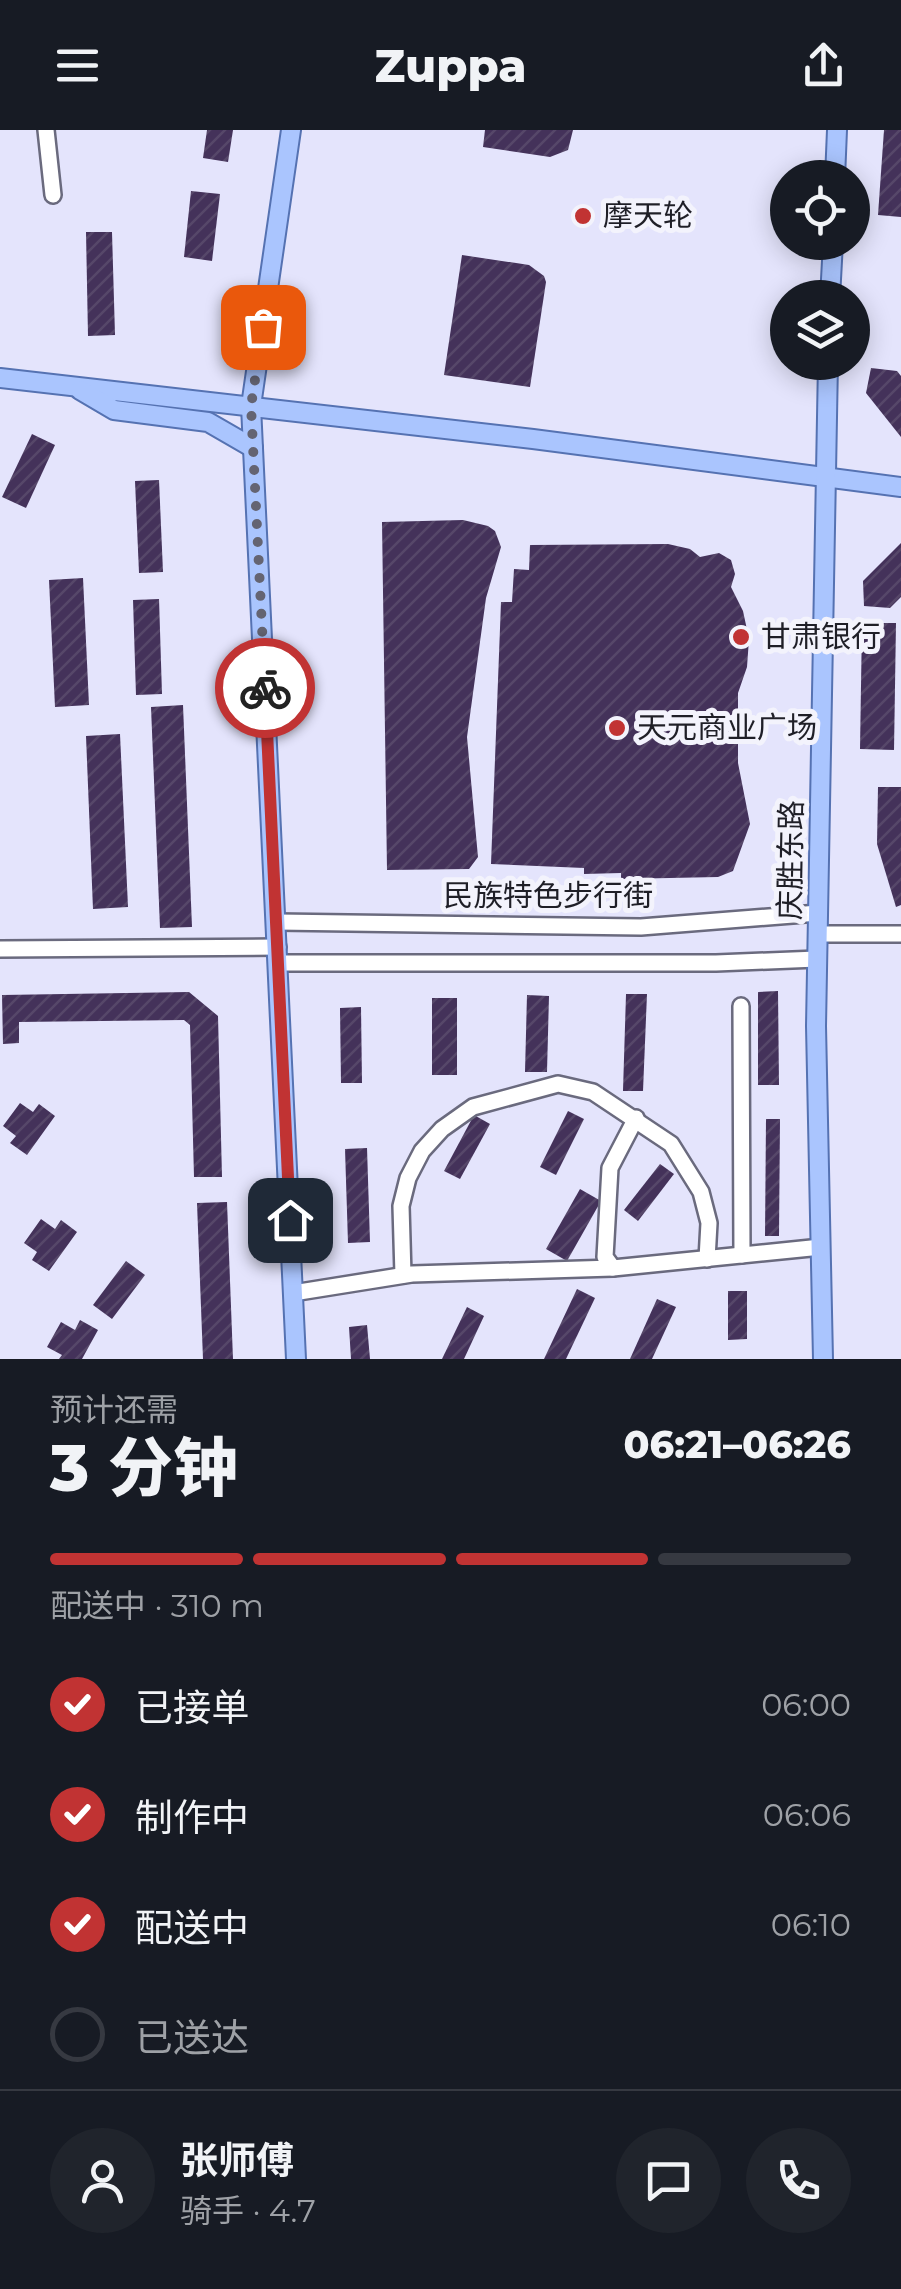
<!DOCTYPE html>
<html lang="zh">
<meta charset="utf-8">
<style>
body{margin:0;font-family:Montserrat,"Noto Sans SC",sans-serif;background:#20242c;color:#f1f3f6;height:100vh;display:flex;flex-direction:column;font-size:38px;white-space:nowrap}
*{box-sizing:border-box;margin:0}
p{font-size:32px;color:#9ea1a6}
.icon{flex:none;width:55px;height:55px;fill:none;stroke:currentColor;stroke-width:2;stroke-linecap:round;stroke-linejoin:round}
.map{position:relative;height:1229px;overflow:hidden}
.side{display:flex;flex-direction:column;background:#171b24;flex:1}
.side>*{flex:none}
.controls{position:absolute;left:770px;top:30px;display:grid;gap:20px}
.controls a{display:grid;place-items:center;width:100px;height:100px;border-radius:50%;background:#171b24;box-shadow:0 5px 25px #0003;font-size:50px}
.pin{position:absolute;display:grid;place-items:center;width:85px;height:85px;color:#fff;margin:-42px;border-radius:20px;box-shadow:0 5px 15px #0006}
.courier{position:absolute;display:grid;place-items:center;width:100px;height:100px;margin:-50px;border:8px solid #c13333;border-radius:50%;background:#fff;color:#222;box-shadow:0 2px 12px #0007}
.head em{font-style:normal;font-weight:800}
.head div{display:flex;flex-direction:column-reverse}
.head{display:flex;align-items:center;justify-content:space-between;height:170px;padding:0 50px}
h1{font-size:65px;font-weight:800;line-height:75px}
.bar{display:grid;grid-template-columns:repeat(4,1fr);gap:15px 10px;align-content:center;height:120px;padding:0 50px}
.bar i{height:12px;border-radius:8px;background:#363941}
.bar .selected{background:#c13333}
.bar p{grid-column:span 4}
.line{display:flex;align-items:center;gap:25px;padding:0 50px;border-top:2px solid #363941}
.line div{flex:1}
.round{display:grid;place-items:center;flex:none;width:105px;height:105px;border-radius:52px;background:#20242c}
ol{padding:0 50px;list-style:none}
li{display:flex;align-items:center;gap:30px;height:110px}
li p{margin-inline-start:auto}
li .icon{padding:10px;border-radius:50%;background:#c13333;color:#fff;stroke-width:4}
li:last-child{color:#9ea1a6}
li i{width:55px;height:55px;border:5px solid #363941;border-radius:50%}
header{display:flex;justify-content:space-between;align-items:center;height:130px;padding:0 50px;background:#171b24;font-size:45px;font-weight:800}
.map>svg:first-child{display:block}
.building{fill:url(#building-hatch)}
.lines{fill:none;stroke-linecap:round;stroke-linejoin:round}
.minor-casing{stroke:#6a6a7e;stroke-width:20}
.major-casing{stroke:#5572b2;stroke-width:22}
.minor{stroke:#fff;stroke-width:15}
.major{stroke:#aac5fe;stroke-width:18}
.done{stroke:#646472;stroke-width:10;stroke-dasharray:0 18}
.route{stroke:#c13333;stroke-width:12}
.poi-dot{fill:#c13333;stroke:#f3f3fc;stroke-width:4}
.labels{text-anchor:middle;stroke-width:10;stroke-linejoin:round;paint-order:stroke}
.poi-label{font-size:30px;fill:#1f1f27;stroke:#f3f3fc;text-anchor:start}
.street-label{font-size:30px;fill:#1f1f27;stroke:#f3f3fc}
</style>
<header><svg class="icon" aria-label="menu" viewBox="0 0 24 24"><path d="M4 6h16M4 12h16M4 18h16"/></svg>Zuppa<svg class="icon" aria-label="share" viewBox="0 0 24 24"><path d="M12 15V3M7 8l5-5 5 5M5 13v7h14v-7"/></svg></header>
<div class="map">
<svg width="901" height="1229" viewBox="0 0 901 1229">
<defs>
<pattern id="building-hatch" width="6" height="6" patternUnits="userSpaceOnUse" patternTransform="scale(2.5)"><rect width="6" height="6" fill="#44325a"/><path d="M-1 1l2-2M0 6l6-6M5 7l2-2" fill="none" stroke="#564769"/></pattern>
</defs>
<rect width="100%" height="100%" fill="#e4e4fc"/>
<g class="building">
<polygon points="207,0 233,0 228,32 203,28"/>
<polygon points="485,0 573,0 568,20 550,27 483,17"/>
<polygon points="884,0 901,0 901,87 878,85"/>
<polygon points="191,61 220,64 212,131 184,127"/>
<polygon points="86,102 112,102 115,205 88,206"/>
<polygon points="462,125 529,135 544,146 546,152 530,257 444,245"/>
<polygon points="871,238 897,241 901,246 901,307 866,263"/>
<polygon points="32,304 55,315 26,378 2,367"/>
<polygon points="159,350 163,442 139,443 135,351"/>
<polygon points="463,390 488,396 495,401 501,417 486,468 467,607 478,727 469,739 387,740 382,392"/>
<polygon points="901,413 901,467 890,478 864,476 863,451"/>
<polygon points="668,414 690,419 700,427 719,423 731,430 735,444 731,457 743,481 749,509 747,537 738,563 738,633 750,694 733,741 718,747 621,749 621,743 584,744 584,738 491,734 501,472 512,472 514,439 529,440 530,415"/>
<polygon points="83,448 89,575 55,577 49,450"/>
<polygon points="159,469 162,564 136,565 133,470"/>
<polygon points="862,493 896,493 894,620 860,619"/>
<polygon points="183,575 192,797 160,798 151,577"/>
<polygon points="120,604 128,777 93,779 86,606"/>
<polygon points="878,657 901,657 901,775 896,777 877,714"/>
<polygon points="778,861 779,955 758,955 758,862"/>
<polygon points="189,862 218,886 222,1047 194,1047 190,895 184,890 19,892 19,913 3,914 2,865"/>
<polygon points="626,864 647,864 643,961 623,961"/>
<polygon points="527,865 549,866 547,942 525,942"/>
<rect x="432" y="868" width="25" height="77"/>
<polygon points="361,877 362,953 341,953 340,878"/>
<polygon points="20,973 33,982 39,974 55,986 27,1025 10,1013 16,1006 3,996"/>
<polygon points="568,981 584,989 556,1045 540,1037"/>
<polygon points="474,985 490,994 460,1049 444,1041"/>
<polygon points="766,989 780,989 779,1106 765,1106"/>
<polygon points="367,1018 370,1112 348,1113 345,1019"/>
<polygon points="660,1034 674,1044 638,1091 624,1080"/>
<polygon points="580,1059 601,1071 567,1131 546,1119"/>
<polygon points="227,1072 233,1229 203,1229 197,1073"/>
<polygon points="41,1089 55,1099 61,1090 77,1102 49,1141 32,1130 37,1122 24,1113"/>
<polygon points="126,1131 145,1145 112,1189 93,1175"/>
<polygon points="577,1159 595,1168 566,1229 544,1229"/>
<polygon points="728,1161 747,1161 747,1209 728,1210"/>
<polygon points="657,1169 676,1177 652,1229 630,1229"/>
<polygon points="467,1177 484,1186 464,1229 442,1229"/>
<polygon points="80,1190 98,1200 82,1229 59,1229 62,1225 47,1217 61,1192 75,1200"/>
<polygon points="367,1195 370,1229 351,1229 349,1197"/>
</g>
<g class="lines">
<g class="minor-casing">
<g id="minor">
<polyline points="46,0 53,65"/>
<polyline points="277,792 641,797 818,783"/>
<polyline points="817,804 901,804"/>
<polyline points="0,819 278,817"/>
<polyline points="278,833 716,833 817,829"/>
<polyline points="741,876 742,1125"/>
<polyline points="613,1138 605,1127 610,1038 636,988"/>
<polyline points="403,1145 401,1076 408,1048 422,1021 442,999 473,977 558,954 593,962 671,1014 701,1062 709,1093 707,1129"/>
<polyline points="293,1163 412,1144 613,1138 821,1117"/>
</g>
</g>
<g class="major-casing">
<g id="major">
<polyline points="291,0 251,276 296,1229"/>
<polyline points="835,48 837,0"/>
<polyline points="830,168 833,112"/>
<polyline points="0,248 533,309 901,357"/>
<polyline points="80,260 114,280 208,292 253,318"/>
<polyline points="823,1229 816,896 828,232"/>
</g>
</g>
<use href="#minor" class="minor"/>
<use href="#major" class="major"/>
</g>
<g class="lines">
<polyline class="done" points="263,197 251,276 265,558"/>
<polyline class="route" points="265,558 290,1090"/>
</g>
<g class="poi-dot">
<circle cx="583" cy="86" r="10"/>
<circle cx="741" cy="507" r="10"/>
<circle cx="617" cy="598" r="10"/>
</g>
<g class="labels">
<g class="poi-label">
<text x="603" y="96">摩天轮</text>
<text x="761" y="517">甘肃银行</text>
<text x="637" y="608">天元商业广场</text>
</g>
<g class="street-label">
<text transform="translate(791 730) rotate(-89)" y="10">庆胜东路</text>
<text x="548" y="776">民族特色步行街</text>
</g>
</g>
</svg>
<div class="controls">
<a><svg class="icon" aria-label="locate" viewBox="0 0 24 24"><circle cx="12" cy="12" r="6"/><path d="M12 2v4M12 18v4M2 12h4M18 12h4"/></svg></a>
<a><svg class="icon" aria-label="layers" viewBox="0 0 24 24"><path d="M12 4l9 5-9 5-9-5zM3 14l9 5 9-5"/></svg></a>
</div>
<div class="pin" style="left:263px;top:197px;background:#ea580c"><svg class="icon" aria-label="bag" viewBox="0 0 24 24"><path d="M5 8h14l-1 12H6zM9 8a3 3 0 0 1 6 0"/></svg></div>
<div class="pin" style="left:290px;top:1090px;background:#1f2937"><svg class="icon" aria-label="home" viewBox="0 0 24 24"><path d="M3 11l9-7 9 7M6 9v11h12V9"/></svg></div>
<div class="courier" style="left:265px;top:558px"><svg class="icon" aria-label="bike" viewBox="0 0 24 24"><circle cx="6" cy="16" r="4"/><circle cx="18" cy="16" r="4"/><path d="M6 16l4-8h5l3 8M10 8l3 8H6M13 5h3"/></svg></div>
</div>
<section class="side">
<div class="head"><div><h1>3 分钟</h1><p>预计还需</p></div><em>06:21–06:26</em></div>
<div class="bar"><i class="selected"></i><i class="selected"></i><i class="selected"></i><i></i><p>配送中 · 310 m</p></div>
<ol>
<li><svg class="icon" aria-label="check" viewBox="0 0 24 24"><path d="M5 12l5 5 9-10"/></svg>已接单<p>06:00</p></li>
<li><svg class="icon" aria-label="check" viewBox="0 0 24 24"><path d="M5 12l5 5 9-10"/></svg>制作中<p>06:06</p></li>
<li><svg class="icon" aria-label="check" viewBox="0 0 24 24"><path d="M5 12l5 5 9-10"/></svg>配送中<p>06:10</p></li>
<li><i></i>已送达</li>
</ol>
<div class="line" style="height:180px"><a class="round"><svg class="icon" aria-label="person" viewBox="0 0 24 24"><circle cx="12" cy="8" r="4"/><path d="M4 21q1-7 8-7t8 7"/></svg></a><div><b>张师傅</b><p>骑手 · 4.7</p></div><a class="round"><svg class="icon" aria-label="chat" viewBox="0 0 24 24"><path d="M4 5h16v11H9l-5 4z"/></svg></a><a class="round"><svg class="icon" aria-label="phone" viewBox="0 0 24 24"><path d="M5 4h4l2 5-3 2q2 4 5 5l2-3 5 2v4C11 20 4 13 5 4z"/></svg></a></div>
</section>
